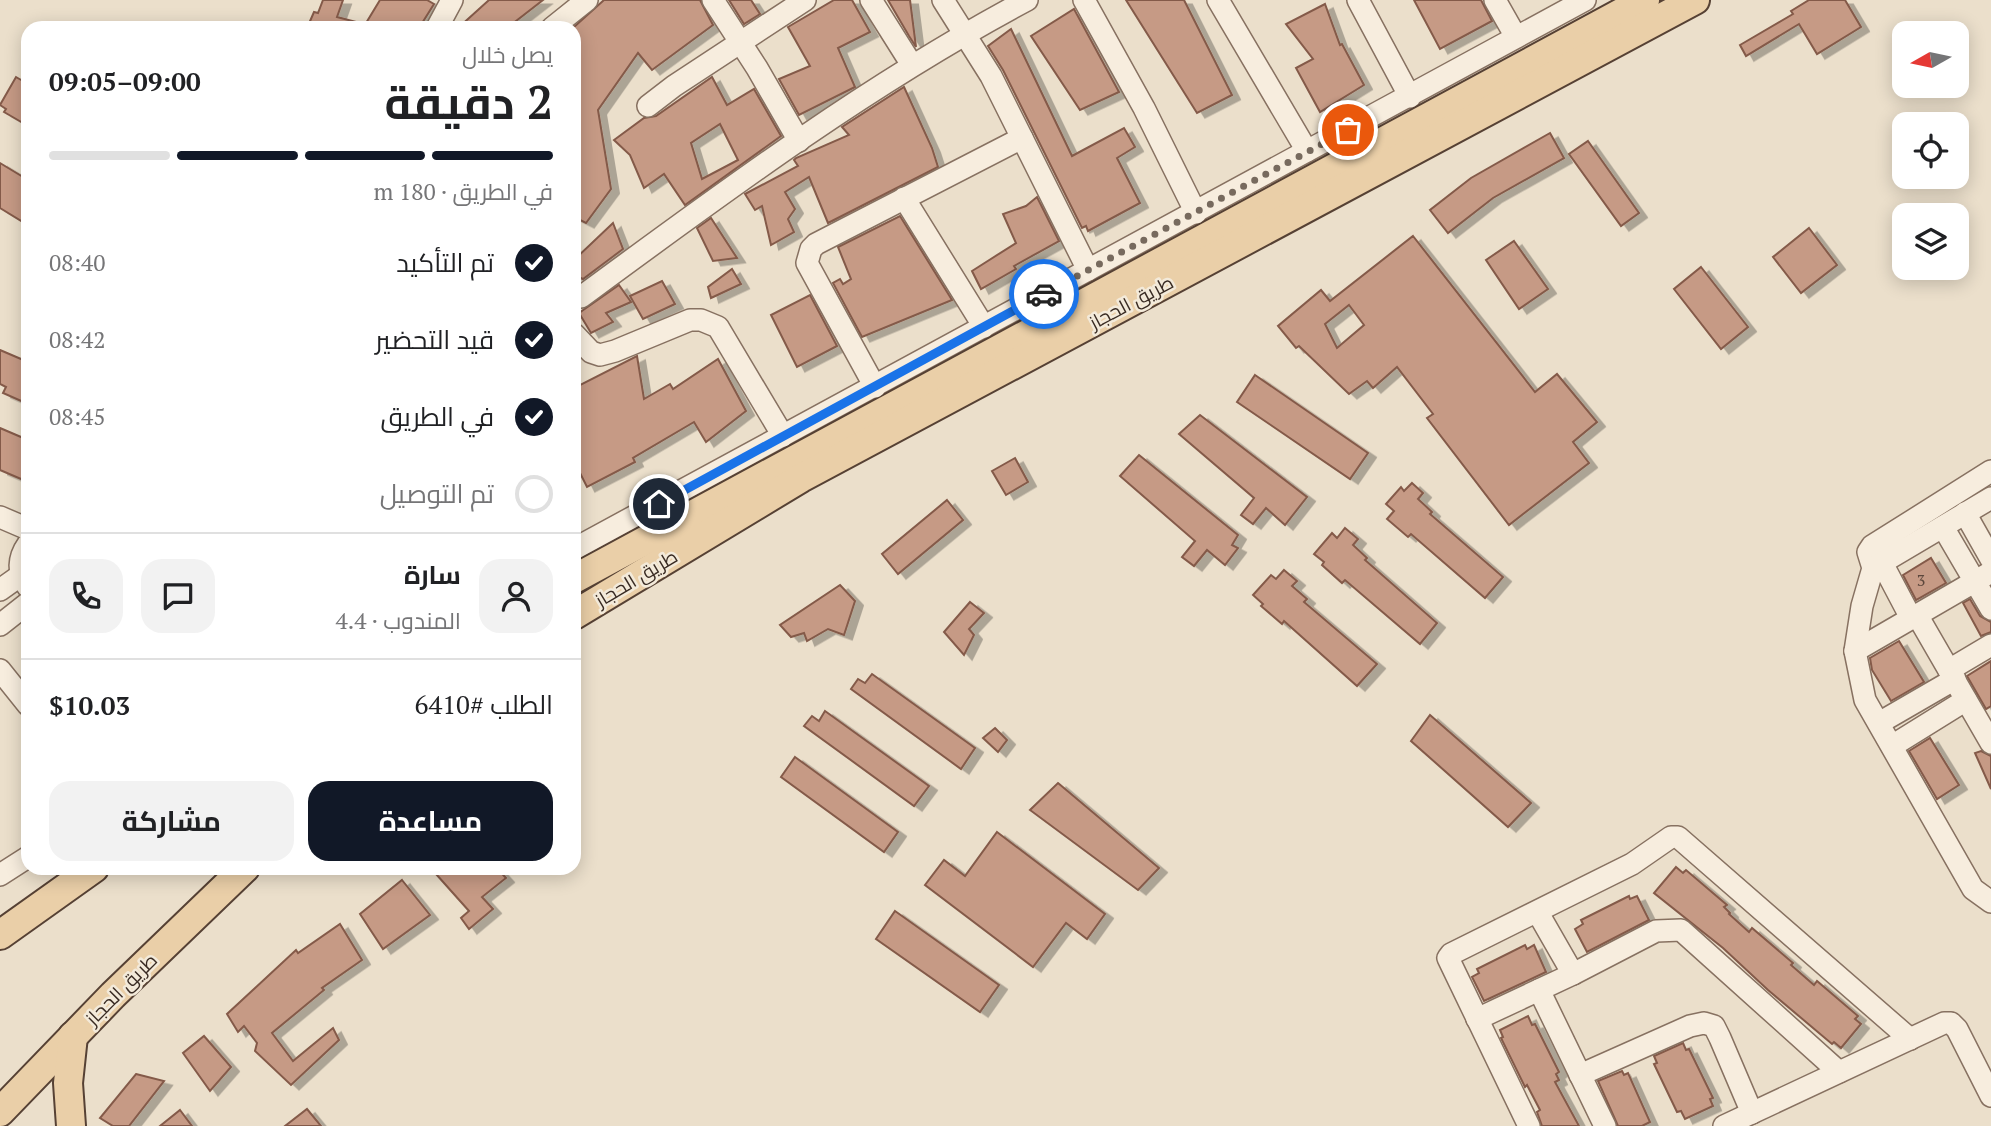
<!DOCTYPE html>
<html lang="ar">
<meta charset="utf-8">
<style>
body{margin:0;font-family:"PT Serif",Cairo,serif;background:#f2f2f2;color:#202124;direction:rtl;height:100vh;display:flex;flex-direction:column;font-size:26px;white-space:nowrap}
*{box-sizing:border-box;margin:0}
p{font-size:23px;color:#757577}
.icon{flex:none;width:38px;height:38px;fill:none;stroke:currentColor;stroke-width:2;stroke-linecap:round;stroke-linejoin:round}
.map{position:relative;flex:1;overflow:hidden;direction:ltr}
.details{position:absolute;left:21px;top:21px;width:560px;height:854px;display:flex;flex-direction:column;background:#fff;border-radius:21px;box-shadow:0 4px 18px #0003;direction:rtl}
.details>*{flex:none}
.needle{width:46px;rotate:261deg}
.tools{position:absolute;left:1892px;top:21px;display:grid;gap:14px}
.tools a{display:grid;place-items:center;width:77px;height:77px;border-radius:14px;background:#fff;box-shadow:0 4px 18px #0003;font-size:35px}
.pin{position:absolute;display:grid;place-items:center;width:60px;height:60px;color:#fff;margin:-30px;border:4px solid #fff;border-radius:50%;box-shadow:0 2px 7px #0007}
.courier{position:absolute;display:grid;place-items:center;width:70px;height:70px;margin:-35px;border:5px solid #1a73e8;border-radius:50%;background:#fff;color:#222;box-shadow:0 2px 9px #0007}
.overview em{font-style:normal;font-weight:700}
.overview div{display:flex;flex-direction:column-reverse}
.overview{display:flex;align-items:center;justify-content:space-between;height:119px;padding:0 28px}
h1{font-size:46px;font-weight:700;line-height:52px}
.bar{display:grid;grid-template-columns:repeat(4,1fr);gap:10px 7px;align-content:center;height:84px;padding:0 28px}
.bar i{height:9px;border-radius:5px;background:#e0e0e0}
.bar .active{background:#111827}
.bar p{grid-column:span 4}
.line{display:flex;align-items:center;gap:18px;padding:0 28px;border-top:2px solid #e0e0e0}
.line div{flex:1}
.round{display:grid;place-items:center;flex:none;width:74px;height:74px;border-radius:21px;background:#f2f2f2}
ol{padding:0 28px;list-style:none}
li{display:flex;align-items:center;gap:21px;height:77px}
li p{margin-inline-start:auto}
li .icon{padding:7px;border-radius:50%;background:#111827;color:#fff;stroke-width:4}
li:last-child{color:#757577}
li i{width:38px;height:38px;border:4px solid #e0e0e0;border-radius:50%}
.action{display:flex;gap:14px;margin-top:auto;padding:14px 28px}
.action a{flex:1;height:80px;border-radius:21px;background:#111827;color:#fff;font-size:28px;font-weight:700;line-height:80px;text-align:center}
.action a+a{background:#f2f2f2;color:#202124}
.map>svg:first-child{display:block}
.building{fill:#c69a85;stroke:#845a49;stroke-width:2;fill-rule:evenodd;filter:url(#shadow)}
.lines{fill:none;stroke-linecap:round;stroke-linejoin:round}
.minor-casing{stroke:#877161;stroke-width:24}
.major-casing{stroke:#564134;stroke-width:32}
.minor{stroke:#f7edde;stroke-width:21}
.major{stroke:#eacfa8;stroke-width:28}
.done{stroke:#776a5e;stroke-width:7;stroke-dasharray:0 12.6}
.route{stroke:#1a73e8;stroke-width:9}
.labels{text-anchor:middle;stroke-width:5;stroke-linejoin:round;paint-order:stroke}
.number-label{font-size:16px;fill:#5c473c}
.street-label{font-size:19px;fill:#392b23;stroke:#f3eada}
</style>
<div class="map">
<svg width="1991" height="1126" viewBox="0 0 1991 1126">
<defs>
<filter id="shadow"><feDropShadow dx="8" dy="4.5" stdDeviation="0" flood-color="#0004"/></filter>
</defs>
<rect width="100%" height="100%" fill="#ebdfcb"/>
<g class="building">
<polygon points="323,0 343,0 337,17 360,23 359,28 307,28 314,12 318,13"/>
<polygon points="380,0 427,0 434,4 419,28 363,28"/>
<polygon points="489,0 543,0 507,28 458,28"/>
<polygon points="604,0 700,0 713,25 652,70 638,53 598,110 611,189 586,223 574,217 574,27"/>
<polygon points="729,0 751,0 760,14 744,24"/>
<polygon points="834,0 852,0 870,32 838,48 855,87 799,115 779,79 810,66 788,27"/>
<polygon points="888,0 910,0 916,47 909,36"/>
<polygon points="1126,0 1184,0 1232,95 1197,113"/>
<polygon points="1414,0 1481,0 1492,21 1440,49"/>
<polygon points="1809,0 1845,0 1861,27 1817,54 1799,24 1746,56 1740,45 1793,14 1791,11"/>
<polygon points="1325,4 1340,45 1342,44 1364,85 1320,112 1296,68 1313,59 1286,24"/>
<polygon points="1074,9 1119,92 1080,110 1031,36"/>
<polygon points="1011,29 1072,156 1124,128 1135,147 1117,158 1140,203 1088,231 1086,226 1082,228 1003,70 988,46"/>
<polygon points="16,77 28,84 28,115 23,123 4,112 6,109 0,105"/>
<path d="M712,77L727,105L754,89L781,136L685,205L664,174L644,188L630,155L614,140L644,118L656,116ZM720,124L738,160L702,179L691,143Z"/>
<polygon points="904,87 932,148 938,167 828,223 809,177 785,192 795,209 788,219 794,232 771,245 762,206 755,210 745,194 798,166 794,160 796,158 849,135 842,127"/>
<polygon points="1550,133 1564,158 1493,198 1448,233 1430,210 1471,178"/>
<polygon points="1588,141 1639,213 1621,226 1569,154"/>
<polygon points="0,163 28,180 28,222 24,220 23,222 0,208"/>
<polygon points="1037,197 1059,241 1014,266 1016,269 981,289 972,271 1016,243 1003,214 1026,206"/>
<polygon points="900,216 952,300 862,337 833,283 840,279 843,284 851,279 838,247"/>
<polygon points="711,218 737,258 713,261 697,228"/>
<polygon points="613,223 623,249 583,279 574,275 574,260"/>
<polygon points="1809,228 1837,265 1801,293 1773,257"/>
<path d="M1413,236L1535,392L1557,374L1597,422L1573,442L1589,463L1509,525L1427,418L1433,414L1397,367L1373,388L1367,381L1349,394L1299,346L1296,348L1278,326L1321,290L1330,301ZM1349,305L1364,325L1337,348L1325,324Z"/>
<polygon points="1514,241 1548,289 1519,309 1486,260"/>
<polygon points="1701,267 1748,327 1721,349 1674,289"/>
<polygon points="732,269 741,284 711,298 708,287"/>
<polygon points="662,281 675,304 643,319 630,296"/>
<polygon points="619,285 631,302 606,313 613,322 591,333 579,313"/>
<polygon points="810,295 837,346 797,367 771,315"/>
<polygon points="0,350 28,362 28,404 3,393 6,387 0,384"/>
<polygon points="637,356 644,399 670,384 673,389 718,359 746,411 706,442 694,422 633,458 635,462 587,487 574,461 574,388"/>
<polygon points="1255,375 1368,453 1350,479 1237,402"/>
<polygon points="1200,415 1307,497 1285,525 1266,508 1253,524 1241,515 1254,498 1179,434"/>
<polygon points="0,428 28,440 28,482 0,470"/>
<polygon points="1139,455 1238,535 1232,545 1238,548 1225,565 1207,550 1194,566 1182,557 1195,541 1120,476"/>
<polygon points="1015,458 1028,482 1006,495 992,471"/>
<polygon points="1412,483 1423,493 1418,499 1432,512 1430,514 1503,577 1485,598 1411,534 1408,537 1387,519 1394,511 1386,504 1401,487 1404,491"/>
<polygon points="947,500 963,520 898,574 882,554"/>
<polygon points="1345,528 1358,539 1353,545 1367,558 1365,560 1437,623 1420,644 1345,580 1342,583 1322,565 1324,562 1314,554 1332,533 1337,538"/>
<polygon points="1931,558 1946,583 1916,600 1903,575"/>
<polygon points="1284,570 1297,581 1292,586 1307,599 1304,602 1377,664 1357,686 1284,621 1282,624 1261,606 1263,604 1253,595 1271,575 1276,579"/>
<polygon points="840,585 855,601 844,635 828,629 807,641 804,633 791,637 780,625"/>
<polygon points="1970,599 1980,616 1991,622 1991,632 1981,636 1963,603"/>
<polygon points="970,602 984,613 969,629 974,635 964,655 944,632"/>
<polygon points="1899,641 1924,682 1891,701 1872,670 1870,658"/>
<polygon points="1991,661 1991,706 1986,709 1967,676"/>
<polygon points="872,674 975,748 961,769 851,689 858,679 865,683"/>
<polygon points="825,711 929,786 914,806 804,726 812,716 819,721"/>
<polygon points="1430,715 1531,803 1508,827 1411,741"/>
<polygon points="995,728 1007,740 998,752 983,738"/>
<polygon points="1930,738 1959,785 1937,799 1909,751"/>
<polygon points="1981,751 1991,756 1991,789 1975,753"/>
<polygon points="795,757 898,832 884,852 781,777"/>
<polygon points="1058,783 1159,868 1138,890 1030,810"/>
<polygon points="997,832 1105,914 1087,939 1066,923 1033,967 925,885 944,860 965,876"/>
<polygon points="1676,867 1683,873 1686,870 1727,905 1724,907 1730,913 1729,914 1749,932 1752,928 1793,963 1791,965 1814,985 1817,981 1858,1016 1855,1019 1861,1024 1841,1048 1834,1042 1832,1044 1768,990 1723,948 1654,893"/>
<polygon points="443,868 497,868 506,878 482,897 493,909 469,929 461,918 469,911 436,874"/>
<polygon points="402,880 430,915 383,949 360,914"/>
<polygon points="1629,896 1630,899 1637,896 1649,920 1587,952 1575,929 1583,924 1581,920"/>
<polygon points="895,911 999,985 980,1012 876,939"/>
<polygon points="340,924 362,960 322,988 324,990 272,1033 293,1061 333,1028 339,1040 291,1085 255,1051 257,1043 244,1026 238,1032 227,1014 296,950 298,953"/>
<polygon points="1525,945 1527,949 1534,945 1546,972 1484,1001 1472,977 1479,973 1477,969"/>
<polygon points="1528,1016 1532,1025 1535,1024 1559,1072 1556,1074 1559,1080 1555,1082 1579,1126 1542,1126 1537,1112 1540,1110 1527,1085 1525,1087 1501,1038 1503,1037 1500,1030"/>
<polygon points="204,1036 231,1067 210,1091 183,1053"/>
<polygon points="1683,1043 1686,1050 1689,1049 1713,1098 1710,1099 1713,1106 1685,1119 1681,1111 1677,1112 1654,1064 1657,1063 1654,1056"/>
<polygon points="1622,1071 1624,1075 1628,1073 1650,1122 1642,1126 1618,1126 1598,1081"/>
<polygon points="136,1074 164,1081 129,1126 113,1126 100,1118"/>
<polygon points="307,1109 321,1126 285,1126"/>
<polygon points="180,1110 192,1126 160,1126"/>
</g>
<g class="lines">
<g class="minor-casing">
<g id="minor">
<polyline points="713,0 757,68 799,141"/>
<polyline points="871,0 912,65"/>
<polyline points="943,0 991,76 1088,270"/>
<polyline points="1084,0 1144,108 1196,213"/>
<polyline points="1218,0 1307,151"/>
<polyline points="1358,0 1410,97"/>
<polyline points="1495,0 1516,37"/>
<polyline points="437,28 452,0"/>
<polyline points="552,28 587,0"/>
<polyline points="648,106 674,86 805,0"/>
<polyline points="904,198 984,327"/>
<path d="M581,297C725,191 869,84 1027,0"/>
<polyline points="574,334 591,352 600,355 615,351 690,320 701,320 718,327 783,436"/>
<polyline points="875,387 807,263 811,249 816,244 1022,138"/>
<polyline points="1991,471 1872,546 1868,552 1873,568 1862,606 1855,651 1865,700 1973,889 1991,902"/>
<polyline points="1965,513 1991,559"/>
<polyline points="0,517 28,529"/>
<polyline points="1943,527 1991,609"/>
<path d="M28,544C18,558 17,573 28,587"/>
<polyline points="574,549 1585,0"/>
<polyline points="1882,563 1911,618"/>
<polyline points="1873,568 1991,498"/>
<polyline points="0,590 21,575"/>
<polyline points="1917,615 1991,743"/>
<polyline points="0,625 28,603"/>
<polyline points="1855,651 1991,572"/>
<polyline points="0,670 28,705"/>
<polyline points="1949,670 1991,645"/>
<polyline points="1879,723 1955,679"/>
<polyline points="1892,746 1966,700"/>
<polyline points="0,875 28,857"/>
<polyline points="1538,913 1573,974"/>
<polyline points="1539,990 1605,1126"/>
<polyline points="1477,1019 1573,974 1656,931 1681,930 1839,1072"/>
<polyline points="1580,1075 1690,1026 1704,1023 1714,1026 1720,1038 1752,1113"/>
<polyline points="1529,1126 1448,958 1451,954 1632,864 1671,837 1678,837 1910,1039"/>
<polyline points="1724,1126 1944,1023 1951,1023 1957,1029 1991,1096"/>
</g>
</g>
<g class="major-casing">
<g id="major">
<polyline points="574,579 1645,0"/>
<polyline points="574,615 801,478 1695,0"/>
<polyline points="0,935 94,868"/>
<polyline points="0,1112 113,995 245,868"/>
<polyline points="71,1126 68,1083 73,1036"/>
</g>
</g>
<use href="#minor" class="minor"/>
<use href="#major" class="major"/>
</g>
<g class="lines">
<polyline class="done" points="1044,294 1348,130"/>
<polyline class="route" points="659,504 1044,294"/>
</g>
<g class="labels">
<g class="number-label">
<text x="1921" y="586">3</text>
</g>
<g class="street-label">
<text transform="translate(1131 302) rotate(-28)" y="7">طريق الحجاز</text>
<text transform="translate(636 578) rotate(-31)" y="7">طريق الحجاز</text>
<text transform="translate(121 989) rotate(-45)" y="7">طريق الحجاز</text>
</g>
</g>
</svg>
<div class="tools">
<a><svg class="needle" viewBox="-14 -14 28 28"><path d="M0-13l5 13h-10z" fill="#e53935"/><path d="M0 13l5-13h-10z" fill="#757577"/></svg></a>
<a><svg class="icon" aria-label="locate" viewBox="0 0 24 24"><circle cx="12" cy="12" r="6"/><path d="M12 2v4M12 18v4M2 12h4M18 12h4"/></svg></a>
<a><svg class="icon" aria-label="layers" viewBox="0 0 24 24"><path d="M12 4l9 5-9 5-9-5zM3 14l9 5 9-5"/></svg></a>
</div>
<div class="pin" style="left:1348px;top:130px;background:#ea580c"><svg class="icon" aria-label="bag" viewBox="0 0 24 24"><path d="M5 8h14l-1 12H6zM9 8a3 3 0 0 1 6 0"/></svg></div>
<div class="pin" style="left:659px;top:504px;background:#1f2937"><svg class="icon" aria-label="home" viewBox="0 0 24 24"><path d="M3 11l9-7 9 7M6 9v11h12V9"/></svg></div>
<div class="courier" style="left:1044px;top:294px"><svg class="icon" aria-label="car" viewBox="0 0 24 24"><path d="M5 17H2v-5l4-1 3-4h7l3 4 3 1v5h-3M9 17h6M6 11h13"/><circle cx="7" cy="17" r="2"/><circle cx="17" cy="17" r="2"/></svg></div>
<section class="details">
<div class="overview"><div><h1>2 دقيقة</h1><p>يصل خلال</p></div><em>09:00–09:05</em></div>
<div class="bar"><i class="active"></i><i class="active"></i><i class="active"></i><i></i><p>في الطريق · 180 m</p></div>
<ol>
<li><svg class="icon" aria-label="check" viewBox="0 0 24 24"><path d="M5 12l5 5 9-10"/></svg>تم التأكيد<p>08:40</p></li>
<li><svg class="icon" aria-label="check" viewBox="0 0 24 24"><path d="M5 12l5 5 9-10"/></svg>قيد التحضير<p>08:42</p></li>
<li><svg class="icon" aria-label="check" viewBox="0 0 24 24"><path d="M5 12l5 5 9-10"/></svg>في الطريق<p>08:45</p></li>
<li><i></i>تم التوصيل</li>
</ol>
<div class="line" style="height:126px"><a class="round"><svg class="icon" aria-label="person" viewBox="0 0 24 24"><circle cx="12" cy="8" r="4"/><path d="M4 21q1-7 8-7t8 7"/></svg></a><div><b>سارة</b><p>المندوب · 4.4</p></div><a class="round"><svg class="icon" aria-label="chat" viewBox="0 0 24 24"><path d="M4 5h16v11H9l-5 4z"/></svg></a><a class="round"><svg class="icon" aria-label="phone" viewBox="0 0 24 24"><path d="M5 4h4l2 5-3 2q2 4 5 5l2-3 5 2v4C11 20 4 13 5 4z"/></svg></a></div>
<div class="line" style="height:91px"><div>الطلب #6410</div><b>$10.03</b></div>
<div class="action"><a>مساعدة</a><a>مشاركة</a></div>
</section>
</div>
